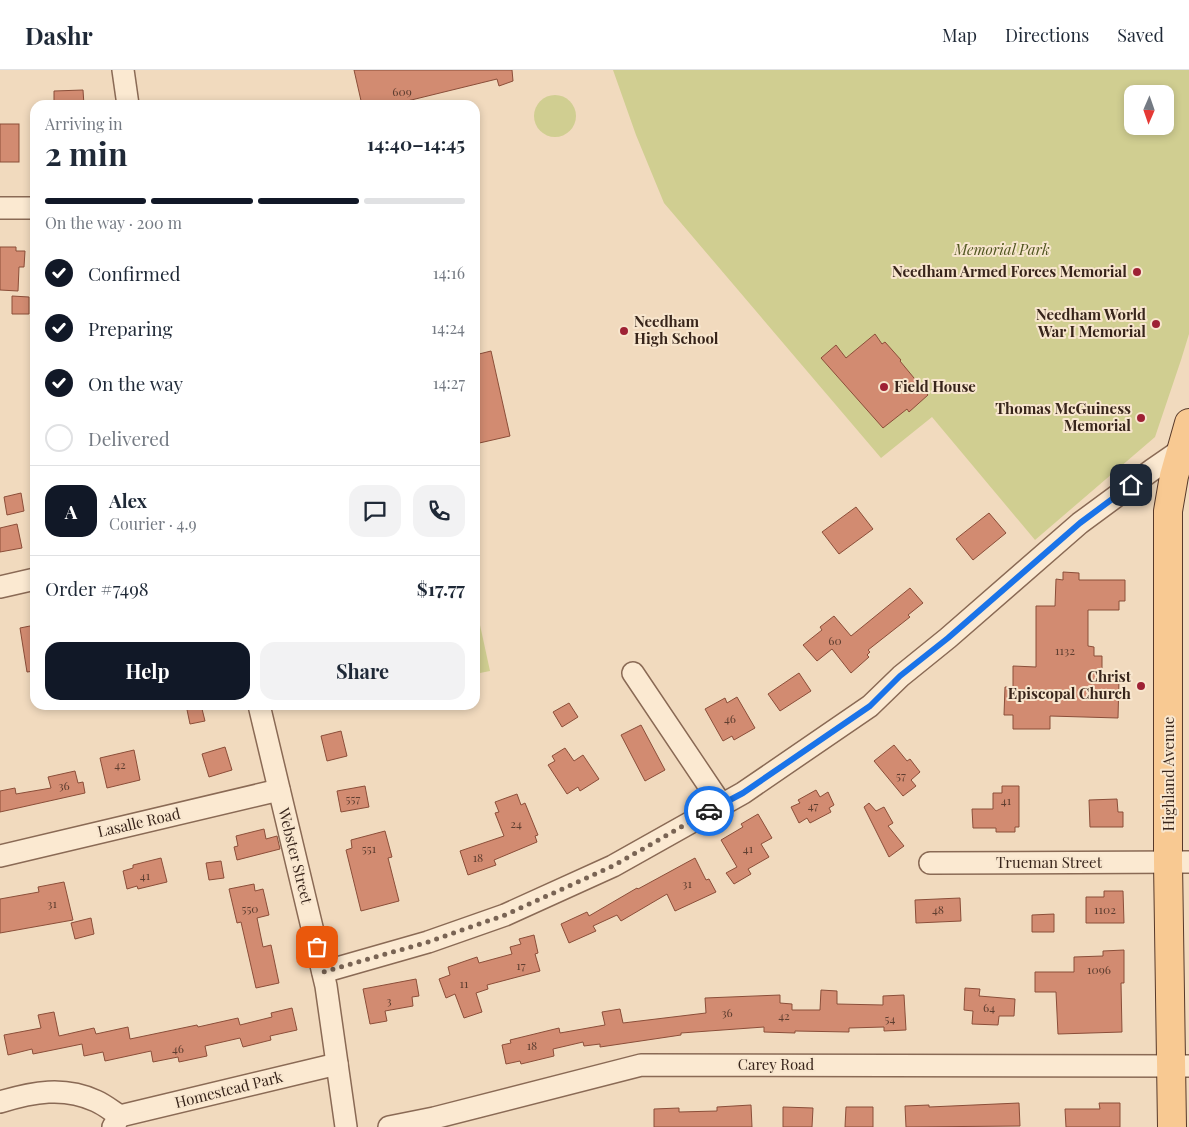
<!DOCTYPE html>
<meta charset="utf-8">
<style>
body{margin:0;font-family:"Playfair Display",serif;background:#f2f2f3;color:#1f2937;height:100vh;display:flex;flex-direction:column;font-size:19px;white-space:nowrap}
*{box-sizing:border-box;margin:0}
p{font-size:16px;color:#747a83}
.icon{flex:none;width:28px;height:28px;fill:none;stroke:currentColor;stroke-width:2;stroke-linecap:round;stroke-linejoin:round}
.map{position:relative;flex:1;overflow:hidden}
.drawer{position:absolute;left:30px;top:30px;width:450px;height:610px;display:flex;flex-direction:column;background:#fff;border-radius:15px;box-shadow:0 2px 8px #0003}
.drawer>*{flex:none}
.needle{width:32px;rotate:182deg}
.tools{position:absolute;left:1124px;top:15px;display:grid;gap:10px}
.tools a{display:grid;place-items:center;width:50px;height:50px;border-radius:10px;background:#fff;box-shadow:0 2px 8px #0003;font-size:25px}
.pin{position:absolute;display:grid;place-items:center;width:42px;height:42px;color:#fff;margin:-21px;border-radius:10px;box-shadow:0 2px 8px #0006}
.courier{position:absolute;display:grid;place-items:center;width:50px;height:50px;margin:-25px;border:4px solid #1a73e8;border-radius:50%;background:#fff;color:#222;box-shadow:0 1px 6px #0007}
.head em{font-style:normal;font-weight:700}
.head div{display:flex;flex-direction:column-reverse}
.head{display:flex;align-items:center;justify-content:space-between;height:85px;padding:0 15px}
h1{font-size:32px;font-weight:700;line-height:38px}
.bar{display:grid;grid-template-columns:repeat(4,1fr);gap:8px 5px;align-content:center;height:60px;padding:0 15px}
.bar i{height:6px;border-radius:4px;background:#e0e1e3}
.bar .on{background:#111827}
.bar p{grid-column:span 4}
.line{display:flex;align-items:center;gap:12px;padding:0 15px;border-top:1px solid #e0e1e3}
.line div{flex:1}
.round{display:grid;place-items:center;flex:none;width:52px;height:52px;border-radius:15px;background:#f2f2f3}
ol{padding:0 15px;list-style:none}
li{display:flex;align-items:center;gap:15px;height:55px}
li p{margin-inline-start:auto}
li .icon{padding:5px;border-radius:50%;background:#111827;color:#fff;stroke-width:4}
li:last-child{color:#747a83}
li i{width:28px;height:28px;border:2px solid #e0e1e3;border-radius:50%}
.cta{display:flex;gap:10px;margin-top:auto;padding:10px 15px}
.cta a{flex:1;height:58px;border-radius:15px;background:#111827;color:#fff;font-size:20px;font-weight:700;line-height:58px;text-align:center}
.cta a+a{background:#f2f2f3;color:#1f2937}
header{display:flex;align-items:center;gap:30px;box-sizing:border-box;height:70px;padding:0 25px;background:#fff;border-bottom:1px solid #e0e1e3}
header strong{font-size:24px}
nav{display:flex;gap:28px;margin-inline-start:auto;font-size:18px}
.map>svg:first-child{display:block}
.green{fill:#d0ce91;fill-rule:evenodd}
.building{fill:#d28b71;stroke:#8b4e39}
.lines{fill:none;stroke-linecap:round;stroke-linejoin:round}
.minor-casing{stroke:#8a6a55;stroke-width:24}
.major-casing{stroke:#57392a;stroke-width:30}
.minor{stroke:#fbe9d1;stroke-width:21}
.major{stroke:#f8c992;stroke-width:28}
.done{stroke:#796454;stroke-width:5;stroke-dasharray:0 9}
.route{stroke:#1a73e8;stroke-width:6}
.poi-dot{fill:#9e2134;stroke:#f8e6ce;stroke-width:2}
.labels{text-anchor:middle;stroke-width:4;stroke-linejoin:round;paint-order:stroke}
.number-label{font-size:12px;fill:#5e3e30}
.park-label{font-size:15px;font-style:italic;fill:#515620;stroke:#f8e6ce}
.poi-label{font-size:15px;font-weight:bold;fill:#38251b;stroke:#f8e6ce;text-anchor:end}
.street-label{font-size:15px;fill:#38251b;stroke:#f8e6ce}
</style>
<header>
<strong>Dashr</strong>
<nav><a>Map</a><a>Directions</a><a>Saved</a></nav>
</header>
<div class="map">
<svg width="1189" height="1057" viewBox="0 0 1189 1057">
<rect width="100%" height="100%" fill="#f1dabe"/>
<g class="green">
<path d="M613,0H1189V264L1181,290L1155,367L1035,470L932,347L881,388L664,133L636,65ZM1132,24H1165V56H1132Z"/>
<circle cx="555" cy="46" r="21"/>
<polygon points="475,532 490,601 475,604"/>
</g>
<g class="building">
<polygon points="354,0 512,0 513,11 499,16 497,9 399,33 399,35 362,35"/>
<polygon points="83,20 84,35 54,35 54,21"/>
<rect x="0" y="54" width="19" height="38"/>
<polygon points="0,177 16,177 16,181 25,181 24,197 19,197 18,221 0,220"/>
<polygon points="12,226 29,227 29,244 12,244"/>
<polygon points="875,264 882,274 885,272 901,290 900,291 928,325 909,342 907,339 883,358 821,288 836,275 846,288"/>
<polygon points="491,281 510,366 475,374 475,285"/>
<polygon points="21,423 24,441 7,445 4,427"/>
<polygon points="856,437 873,459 839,484 822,462"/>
<polygon points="989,443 1006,463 973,490 956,469"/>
<polygon points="17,454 22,478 0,482 0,458"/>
<polygon points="1063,502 1079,503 1079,510 1125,510 1125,531 1119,531 1119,540 1088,540 1088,576 1094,577 1094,586 1102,586 1102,603 1113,604 1113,609 1119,609 1118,648 1050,646 1050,659 1013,659 1013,645 1004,645 1005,617 1013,617 1013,596 1036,597 1036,536 1055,536 1056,509 1063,510"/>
<polygon points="910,518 923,533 908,545 910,547 868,580 870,582 867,585 869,587 851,603 832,579 817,591 803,575 822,560 820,557 834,546 851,566"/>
<polygon points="35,555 35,601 27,602 20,558"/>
<polygon points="799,603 811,621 780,641 768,624"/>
<polygon points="737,627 755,658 734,670 732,666 723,671 705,639 725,628 727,633"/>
<polygon points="569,633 578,647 562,657 553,642"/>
<polygon points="186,635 201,635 205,651 190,654"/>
<polygon points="641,655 665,700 645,711 621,665"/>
<polygon points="341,661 347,686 327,691 321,666"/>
<polygon points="894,675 907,691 910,689 920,702 911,710 916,716 903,726 874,691"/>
<polygon points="225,677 232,700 209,707 202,684"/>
<polygon points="565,678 574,691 583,685 599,709 580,721 578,717 567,724 548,695 555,691 552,686"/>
<polygon points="134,680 140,710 107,718 100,688"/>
<polygon points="75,701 78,713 83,712 85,723 0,742 0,721 15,718 16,724 51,718 48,707"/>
<polygon points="365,716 369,737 341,742 337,721"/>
<polygon points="1002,716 1019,716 1019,757 1015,757 1015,762 996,762 996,758 973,758 972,739 993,739 993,723 1002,723"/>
<polygon points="816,720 820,727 828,722 834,735 829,738 831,742 810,753 807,748 799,753 791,737 800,733 798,730"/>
<polygon points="517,724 521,735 525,733 538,765 535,766 537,772 494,790 496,795 468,805 460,781 504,766 495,743 499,742 495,732"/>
<polygon points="1117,729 1118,742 1123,742 1123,757 1090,757 1089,730"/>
<polygon points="869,733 876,741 884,737 893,753 888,756 904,776 889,787 864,737"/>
<polygon points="758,744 772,768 761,774 769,787 748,799 751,804 734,814 726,803 737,797 721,770 743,757 741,754"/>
<polygon points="264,759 266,769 277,766 280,779 237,790 234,777 238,776 236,766"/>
<polygon points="385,761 392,787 388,788 399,831 361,841 346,780 352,778 351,770"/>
<polygon points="161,788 167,812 138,819 137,816 127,819 123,801 133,798 133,795"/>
<polygon points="695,788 706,810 709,809 716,822 675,841 667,824 621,851 617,845 593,856 596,861 569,873 561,854 587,842 589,846 637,818 638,819"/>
<polygon points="221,791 224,808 209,810 206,793"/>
<polygon points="64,812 73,850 0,863 0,829 39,822 38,817"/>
<polygon points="254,814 255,821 263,819 269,845 257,848 263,877 271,875 279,913 256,918 241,852 237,853 229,819"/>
<polygon points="1104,821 1123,821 1124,853 1086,853 1086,827 1104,827"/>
<polygon points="960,828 961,851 916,853 915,830"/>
<polygon points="1054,844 1054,862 1032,862 1032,845"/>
<polygon points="91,848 94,864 75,869 71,853"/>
<polygon points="534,865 538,883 535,884 540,901 487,915 488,919 476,923 482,942 464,948 455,924 446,928 439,909 450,905 448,897 477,887 479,893 512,884 510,877 521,874 519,869"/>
<polygon points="1124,880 1124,913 1121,913 1122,962 1058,964 1056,922 1035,922 1035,902 1074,902 1074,887 1103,886 1103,881"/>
<polygon points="416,909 419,926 412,927 413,936 385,941 387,951 370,954 363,919"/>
<polygon points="965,918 980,919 979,926 1015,929 1014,946 999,946 998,955 972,954 973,941 964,940"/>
<polygon points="821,920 837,921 837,934 883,935 883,926 904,925 906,960 884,961 884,957 849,958 849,962 795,961 795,963 764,962 764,957 681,963 681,965 600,977 600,974 584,976 583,972 553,979 554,986 521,994 520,991 506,994 502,975 511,973 510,970 559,958 560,963 605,955 602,942 620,939 623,953 706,943 705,928 780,925 780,933 792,934 792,940 820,940"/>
<polygon points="292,938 297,960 270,966 271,970 243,977 240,968 205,976 207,986 179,992 178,987 153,992 151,981 105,991 103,982 84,986 82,974 33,984 32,979 8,985 4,965 41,958 38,945 54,942 59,966 94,958 96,964 128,957 130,969 197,955 198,957 238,948 240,955 272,947 271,943"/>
<polygon points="1019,1033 1020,1056 906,1057 905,1036 929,1035 929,1037"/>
<polygon points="1099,1033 1120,1033 1120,1057 1066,1057 1065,1039 1100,1039"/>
<polygon points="751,1035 752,1057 654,1057 654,1039 679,1038 679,1042 717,1041 717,1037"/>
<polygon points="783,1037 813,1038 812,1057 783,1057"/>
<polygon points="846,1037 873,1037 873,1057 845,1057"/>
</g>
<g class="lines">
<g class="minor-casing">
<g id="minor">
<polyline points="123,0 128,35"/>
<polyline points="0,138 35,138"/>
<polyline points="0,517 35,509"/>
<polyline points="633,603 721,734"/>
<polyline points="259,635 326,916 346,1057"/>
<polyline points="0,786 279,720"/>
<polyline points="930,793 1189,792"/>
<polyline points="323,902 428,872 505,845 613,796 743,723 870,636 901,606 948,568 1080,453 1152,400 1181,380 1189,378"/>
<path d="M0,1032C33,1022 64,1016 96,1031C105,1035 112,1041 120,1046"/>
<polyline points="113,1057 120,1046 337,994"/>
<polyline points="389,1057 434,1048 641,995 1189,996"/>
</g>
</g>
<g class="major-casing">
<polyline id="major" points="1172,1057 1168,792 1168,441 1174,406 1189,353"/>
</g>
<use href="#minor" class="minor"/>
<use href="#major" class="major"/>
</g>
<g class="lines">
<polyline class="done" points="317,877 323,902 428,872 505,845 613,796 709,741"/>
<polyline class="route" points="709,741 743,723 870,636 900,606 948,568 1080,453 1131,415"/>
</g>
<g class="poi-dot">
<circle cx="1137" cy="202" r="5"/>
<circle cx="1156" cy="254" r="5"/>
<circle cx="624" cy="261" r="5"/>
<circle cx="884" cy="317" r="5"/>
<circle cx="1141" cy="348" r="5"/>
<circle cx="1141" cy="616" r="5"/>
</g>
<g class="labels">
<g class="number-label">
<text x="402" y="26">609</text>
<text x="835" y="575">60</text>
<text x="1065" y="585">1132</text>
<text x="730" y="653">46</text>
<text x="120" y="699">42</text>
<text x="901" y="710">57</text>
<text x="64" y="720">36</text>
<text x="353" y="733">557</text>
<text x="1006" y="735">41</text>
<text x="813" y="740">47</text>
<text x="516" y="758">24</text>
<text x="369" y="783">551</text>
<text x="748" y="783">41</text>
<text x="478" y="792">18</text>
<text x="145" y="810">41</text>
<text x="687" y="818">31</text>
<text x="52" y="838">31</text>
<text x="250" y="843">550</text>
<text x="938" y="844">48</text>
<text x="1105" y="844">1102</text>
<text x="521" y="900">17</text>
<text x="1099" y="904">1096</text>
<text x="464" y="918">11</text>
<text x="389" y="935">3</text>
<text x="989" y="942">64</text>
<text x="727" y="947">36</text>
<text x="784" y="950">42</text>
<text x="890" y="953">54</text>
<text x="532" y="980">18</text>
<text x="178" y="983">46</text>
</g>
<g class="park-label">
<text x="1002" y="185">Memorial Park</text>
</g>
<g class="poi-label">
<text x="1127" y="207">Needham Armed Forces Memorial</text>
<text x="1146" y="250">Needham World<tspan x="1146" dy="17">War I Memorial</tspan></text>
<text x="634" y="257" text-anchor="start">Needham<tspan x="634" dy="17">High School</tspan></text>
<text x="894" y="322" text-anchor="start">Field House</text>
<text x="1131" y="344">Thomas McGuiness<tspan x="1131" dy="17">Memorial</tspan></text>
<text x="1131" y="612">Christ<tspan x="1131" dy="17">Episcopal Church</tspan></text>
</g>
<g class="street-label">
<text transform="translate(1169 704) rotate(-90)" y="5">Highland Avenue</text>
<text transform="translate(139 753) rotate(-13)" y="5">Lasalle Road</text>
<text transform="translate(295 786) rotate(76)" y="5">Webster Street</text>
<text x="1049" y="798">Trueman Street</text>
<text x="776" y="1000">Carey Road</text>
<text transform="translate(229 1020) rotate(-14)" y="5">Homestead Park</text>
</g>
</g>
</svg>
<div class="tools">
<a><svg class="needle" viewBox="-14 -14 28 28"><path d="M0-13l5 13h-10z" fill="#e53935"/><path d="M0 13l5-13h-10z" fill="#747a83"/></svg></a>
</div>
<div class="pin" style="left:317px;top:877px;background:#ea580c"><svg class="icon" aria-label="bag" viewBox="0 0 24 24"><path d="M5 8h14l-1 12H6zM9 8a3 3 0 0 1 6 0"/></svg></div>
<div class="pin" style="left:1131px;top:415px;background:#1f2937"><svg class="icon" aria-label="home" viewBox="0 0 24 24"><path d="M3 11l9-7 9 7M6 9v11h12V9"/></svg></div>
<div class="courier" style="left:709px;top:741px"><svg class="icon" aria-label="car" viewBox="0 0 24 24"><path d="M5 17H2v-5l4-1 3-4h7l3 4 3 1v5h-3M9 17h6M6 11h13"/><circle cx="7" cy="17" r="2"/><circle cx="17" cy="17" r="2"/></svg></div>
<section class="drawer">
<div class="head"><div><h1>2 min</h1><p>Arriving in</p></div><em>14:40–14:45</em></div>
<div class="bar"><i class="on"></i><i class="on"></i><i class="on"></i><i></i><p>On the way · 200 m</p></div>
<ol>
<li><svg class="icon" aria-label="check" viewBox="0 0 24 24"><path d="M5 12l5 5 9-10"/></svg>Confirmed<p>14:16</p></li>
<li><svg class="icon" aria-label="check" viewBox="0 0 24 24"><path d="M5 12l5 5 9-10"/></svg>Preparing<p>14:24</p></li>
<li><svg class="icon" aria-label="check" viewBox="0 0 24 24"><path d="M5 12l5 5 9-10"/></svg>On the way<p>14:27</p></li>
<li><i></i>Delivered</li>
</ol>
<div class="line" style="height:90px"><b class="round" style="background:#111827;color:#fff">A</b><div><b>Alex</b><p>Courier · 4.9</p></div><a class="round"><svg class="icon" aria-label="chat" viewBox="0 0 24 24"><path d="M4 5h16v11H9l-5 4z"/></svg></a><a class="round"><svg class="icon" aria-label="phone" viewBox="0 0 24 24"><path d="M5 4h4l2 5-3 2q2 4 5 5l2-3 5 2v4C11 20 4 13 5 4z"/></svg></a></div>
<div class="line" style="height:65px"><div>Order #7498</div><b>$17.77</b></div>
<div class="cta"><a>Help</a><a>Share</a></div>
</section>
</div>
